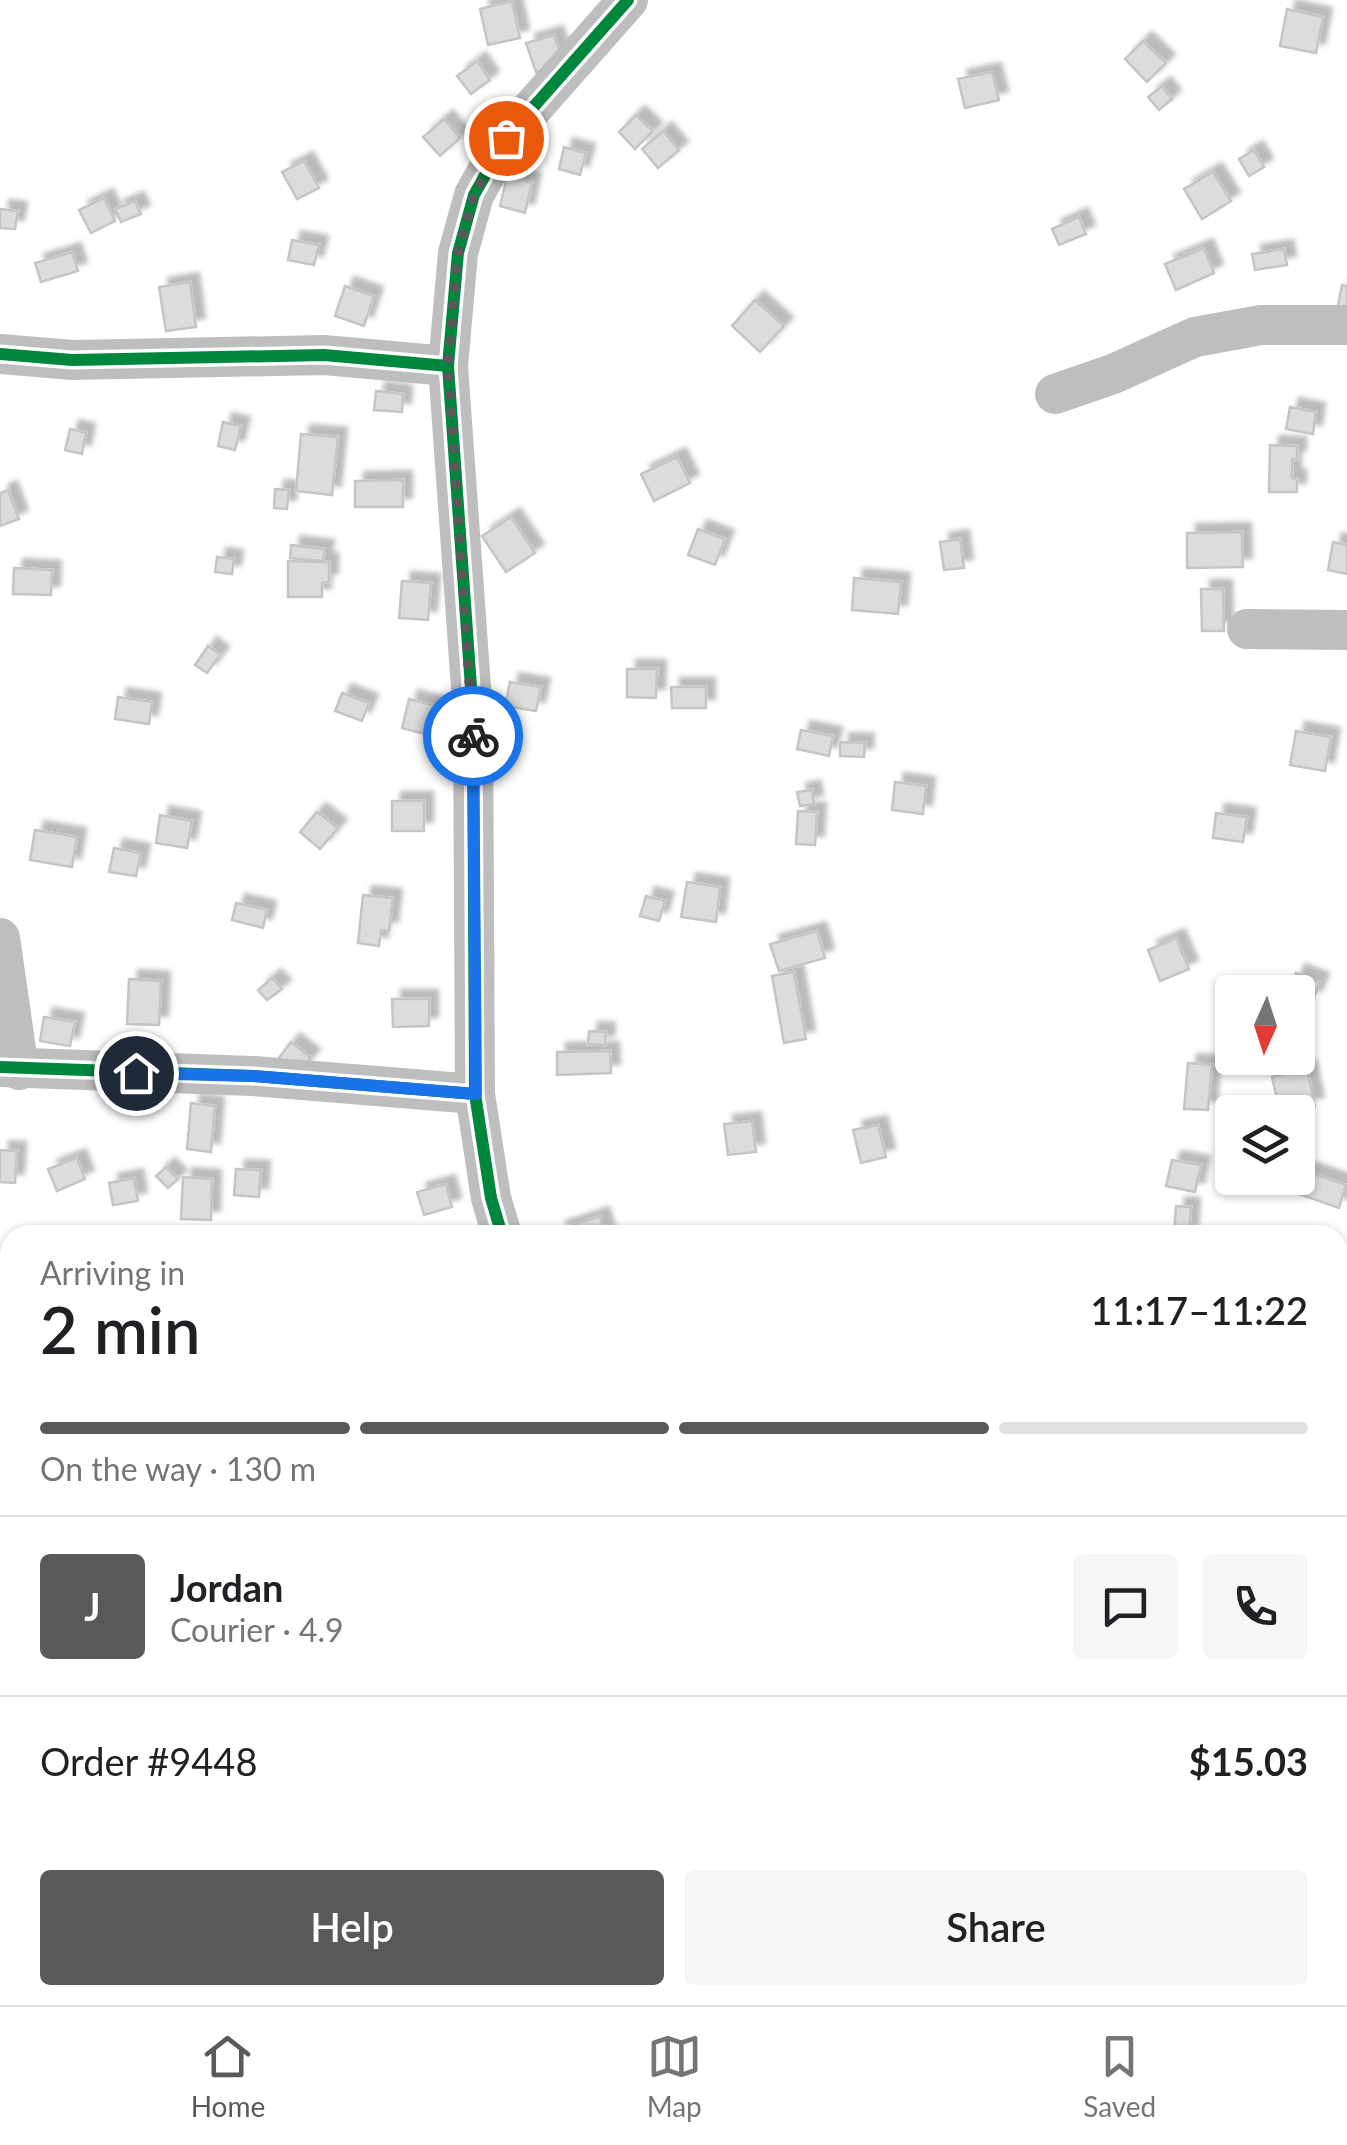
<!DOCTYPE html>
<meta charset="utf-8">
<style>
body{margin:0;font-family:Lato,sans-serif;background:#f6f6f6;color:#202124;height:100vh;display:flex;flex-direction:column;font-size:38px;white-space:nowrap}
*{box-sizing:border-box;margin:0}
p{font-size:32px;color:#757577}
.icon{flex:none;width:55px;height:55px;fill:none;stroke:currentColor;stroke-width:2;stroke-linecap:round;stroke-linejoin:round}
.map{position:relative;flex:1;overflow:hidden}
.panel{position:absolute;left:0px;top:1225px;width:1348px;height:780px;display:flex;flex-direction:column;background:#fff;border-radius:30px 30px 0 0;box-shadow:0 2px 8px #0004}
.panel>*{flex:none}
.needle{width:65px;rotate:183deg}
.buttons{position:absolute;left:1215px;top:975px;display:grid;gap:20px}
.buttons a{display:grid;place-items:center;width:100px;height:100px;border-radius:10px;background:#fff;box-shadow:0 2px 8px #0004;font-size:50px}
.pin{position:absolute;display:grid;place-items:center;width:85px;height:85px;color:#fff;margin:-42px;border:5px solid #fff;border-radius:50%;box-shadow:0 2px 10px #0007}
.courier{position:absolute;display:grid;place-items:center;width:100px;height:100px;margin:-50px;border:8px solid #1a73e8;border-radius:50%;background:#fff;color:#222;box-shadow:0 2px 12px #0007}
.overview em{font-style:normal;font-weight:600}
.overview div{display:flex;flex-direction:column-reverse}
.overview{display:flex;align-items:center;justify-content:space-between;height:170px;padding:0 40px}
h1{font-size:65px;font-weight:600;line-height:75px}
.bar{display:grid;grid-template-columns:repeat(4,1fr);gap:15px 10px;align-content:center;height:120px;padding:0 40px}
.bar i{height:12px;border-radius:8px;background:#e0e0e0}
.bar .selected{background:#595959}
.bar p{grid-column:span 4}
.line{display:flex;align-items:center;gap:25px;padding:0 40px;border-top:2px solid #e0e0e0}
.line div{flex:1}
.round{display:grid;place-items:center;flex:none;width:105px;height:105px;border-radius:10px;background:#f6f6f6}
.button{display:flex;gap:20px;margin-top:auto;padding:20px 40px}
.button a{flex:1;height:115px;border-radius:10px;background:#595959;color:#fff;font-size:40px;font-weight:600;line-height:115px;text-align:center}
.button a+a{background:#f6f6f6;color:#202124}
.dock{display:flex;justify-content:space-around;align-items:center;height:140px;border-top:2px solid #e0e0e0;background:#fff;font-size:28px;color:#757577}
.dock a{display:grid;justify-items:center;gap:5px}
.dock .selected{color:#595959}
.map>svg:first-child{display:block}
.building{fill:#dcdcdc;stroke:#c5c5c5;stroke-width:2.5;filter:url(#shadow)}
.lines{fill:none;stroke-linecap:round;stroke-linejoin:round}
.minor{stroke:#bebebe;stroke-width:40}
.cycleway-casing{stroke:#fff;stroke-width:19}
.cycleway{stroke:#00873e;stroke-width:12}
.done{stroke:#595959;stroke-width:10;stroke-dasharray:0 18}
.route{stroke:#1a73e8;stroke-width:12}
</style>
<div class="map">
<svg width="1347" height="2005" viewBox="0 0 1347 2005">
<defs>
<filter id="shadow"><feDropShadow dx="9" dy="-9" stdDeviation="2.5" flood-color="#0004"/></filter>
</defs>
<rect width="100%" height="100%" fill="#fff"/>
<g class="building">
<polygon points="512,1 520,38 488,45 480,9"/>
<polygon points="1287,9 1323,17 1316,53 1280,46"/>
<polygon points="554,35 564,64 536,72 526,43"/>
<polygon points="1143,41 1166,63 1147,82 1125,59"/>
<polygon points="477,61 490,80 471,94 457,76"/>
<polygon points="992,72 999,100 965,108 958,79"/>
<polygon points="1162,86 1172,99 1159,110 1148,97"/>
<polygon points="636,115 653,131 635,149 619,132"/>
<polygon points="444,119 460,138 440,156 423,137"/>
<polygon points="663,131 679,150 658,168 642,149"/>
<polygon points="564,147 586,153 580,175 559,169"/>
<polygon points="1254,150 1264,167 1249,176 1239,159"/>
<polygon points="304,161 319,188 297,199 282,172"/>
<polygon points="1213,172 1231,201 1202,219 1184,189"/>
<polygon points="507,176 532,183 525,213 500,206"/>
<polygon points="104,198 115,221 91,233 79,210"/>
<polygon points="135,201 141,214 121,222 115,209"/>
<polygon points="0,209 18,211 15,229 0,228"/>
<polygon points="1079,217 1086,234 1059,245 1052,229"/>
<polygon points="292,240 319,245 314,265 288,260"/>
<polygon points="1204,248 1214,273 1176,290 1165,264"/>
<polygon points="1284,249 1287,265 1255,270 1252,254"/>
<polygon points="72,252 78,271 41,282 35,263"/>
<polygon points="190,282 196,327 166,331 159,287"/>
<polygon points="1342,285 1347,286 1347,312 1337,310"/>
<polygon points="345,286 374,296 364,326 335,316"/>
<polygon points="755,300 784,326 760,352 732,326"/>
<polygon points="376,391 403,394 402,412 374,410"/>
<polygon points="1290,407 1316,412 1313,434 1286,429"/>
<polygon points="223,422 241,426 235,450 218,446"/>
<polygon points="70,429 86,433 82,454 65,450"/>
<polygon points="301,434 338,437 332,495 296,491"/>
<polygon points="1270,445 1297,446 1297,459 1292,459 1292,478 1297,479 1297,492 1269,492"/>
<polygon points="677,457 690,483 654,501 641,474"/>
<polygon points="403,480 403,507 355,507 355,481"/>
<polygon points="275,489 289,490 287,509 274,508"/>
<polygon points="8,490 19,519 0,526 0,493"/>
<polygon points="511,517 535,553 506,572 482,536"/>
<polygon points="698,529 725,539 715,565 688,555"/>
<polygon points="1242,532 1243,567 1187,568 1187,533"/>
<polygon points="960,539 964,568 944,570 940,542"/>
<polygon points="1333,542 1347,545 1347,574 1328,570"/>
<polygon points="291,545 325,549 323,561 290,558"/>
<polygon points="217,557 234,559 232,574 215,572"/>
<polygon points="288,561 329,562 329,582 322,583 322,597 288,597"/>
<polygon points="14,568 52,570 51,595 13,594"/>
<polygon points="854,578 901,582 898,614 852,610"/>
<polygon points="402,581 431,583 428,620 399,618"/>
<polygon points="1201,589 1223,589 1224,631 1202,631"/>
<polygon points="208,646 220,655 207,673 195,665"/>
<polygon points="627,669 657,669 656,698 627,697"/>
<polygon points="510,682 541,687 536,711 505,706"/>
<polygon points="671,687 706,687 706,708 672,708"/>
<polygon points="342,693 369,703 362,721 335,711"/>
<polygon points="118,697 152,702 149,724 115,719"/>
<polygon points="409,699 436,706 429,735 402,728"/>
<polygon points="801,730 833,736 829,756 797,749"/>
<polygon points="1296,731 1331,737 1325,771 1290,765"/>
<polygon points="840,742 865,743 864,757 840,756"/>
<polygon points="895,782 926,786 923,814 892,810"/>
<polygon points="812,790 814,804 800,806 797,792"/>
<rect x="392" y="801" width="32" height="30"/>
<polygon points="798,811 817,812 815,845 796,844"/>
<polygon points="317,812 338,828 320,849 300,832"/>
<polygon points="1216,813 1247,817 1243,842 1213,838"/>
<polygon points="160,815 192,821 187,848 156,843"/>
<polygon points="35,830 77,837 72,867 30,860"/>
<polygon points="114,848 141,853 136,876 109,872"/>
<polygon points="687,882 720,887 716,922 681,917"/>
<polygon points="363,895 393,898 389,931 381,930 379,946 358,943"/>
<polygon points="646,896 665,901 659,921 640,916"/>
<polygon points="236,903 267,910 263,928 232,920"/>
<polygon points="817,931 825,958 779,971 770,944"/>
<polygon points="1176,938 1189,969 1160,981 1148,950"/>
<polygon points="794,972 806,1039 784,1043 772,976"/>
<polygon points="1296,973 1320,982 1313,1000 1290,991"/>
<polygon points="272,978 282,989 267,1000 258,990"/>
<polygon points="129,979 161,981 159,1025 127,1024"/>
<polygon points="392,999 429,999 429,1026 393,1027"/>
<polygon points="44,1017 75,1022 70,1046 40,1041"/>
<polygon points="589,1031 606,1032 605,1045 588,1044"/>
<polygon points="291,1042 311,1058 297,1074 278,1059"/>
<polygon points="610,1051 611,1073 557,1075 557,1052"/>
<polygon points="1188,1063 1212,1065 1208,1110 1184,1109"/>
<polygon points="1307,1069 1315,1106 1280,1112 1272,1077"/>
<polygon points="191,1103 215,1106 211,1152 187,1149"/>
<polygon points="752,1121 756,1152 728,1155 724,1124"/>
<polygon points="878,1125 886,1157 861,1163 853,1130"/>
<polygon points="0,1150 17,1151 15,1183 0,1182"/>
<polygon points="77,1158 85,1179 57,1191 48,1169"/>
<polygon points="1172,1160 1201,1165 1195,1192 1166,1186"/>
<polygon points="166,1167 178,1179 168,1188 156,1176"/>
<polygon points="236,1169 261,1170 259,1197 234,1195"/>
<polygon points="1306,1171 1346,1185 1339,1208 1299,1194"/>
<polygon points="183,1177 212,1179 211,1220 181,1219"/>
<polygon points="134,1178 138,1201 113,1205 109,1183"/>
<polygon points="446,1184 452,1207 424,1215 417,1192"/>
<polygon points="1176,1206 1191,1207 1189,1234 1174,1233"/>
<polygon points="600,1216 606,1235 559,1235 557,1230"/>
<polygon points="1347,1577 1347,1605 1338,1600 1338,1593"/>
<polygon points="950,1995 984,1995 972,2005 939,2005"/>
</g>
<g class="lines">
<g class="minor">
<polyline points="0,354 72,360 324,355 448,366"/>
<polyline points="1055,394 1113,374 1195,337 1261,325 1347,325"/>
<polyline points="1247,629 1347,630"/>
<polyline points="0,938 19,1070"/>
<polyline points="0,1067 253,1076 475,1094"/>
<polyline points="502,1235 491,1198 475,1094 473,715 448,366 458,253 474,195 506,138 628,0"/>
<polyline points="1338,1683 1347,1684"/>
<polyline points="1338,1889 1347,1882"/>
<polyline points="829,1995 833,2005"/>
<polyline points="394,2005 420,1995"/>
<polyline points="1107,2005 1132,1995"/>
</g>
<g class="cycleway-casing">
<g id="cycleway">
<polyline points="0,354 72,360 324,355 448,366"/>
<polyline points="0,1067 253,1076 475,1094"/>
<polyline points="502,1235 491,1198 475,1094 473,715 448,366 458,253 474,195 506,138 628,0"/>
</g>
</g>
<use href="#cycleway" class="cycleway"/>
</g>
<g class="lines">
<polyline class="done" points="473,736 448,366 458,253 474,195 506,138"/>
<polyline class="route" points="136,1073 253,1076 476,1094 473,736"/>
</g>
</svg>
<div class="buttons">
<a><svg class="needle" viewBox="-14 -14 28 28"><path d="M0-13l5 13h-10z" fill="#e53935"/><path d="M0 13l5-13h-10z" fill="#757577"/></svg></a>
<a><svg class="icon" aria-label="layers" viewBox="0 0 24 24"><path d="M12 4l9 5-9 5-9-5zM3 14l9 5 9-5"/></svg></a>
</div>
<div class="pin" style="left:506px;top:138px;background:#ea580c"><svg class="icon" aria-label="bag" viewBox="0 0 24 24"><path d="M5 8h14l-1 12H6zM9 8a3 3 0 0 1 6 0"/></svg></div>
<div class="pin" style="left:136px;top:1073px;background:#1f2937"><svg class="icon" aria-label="home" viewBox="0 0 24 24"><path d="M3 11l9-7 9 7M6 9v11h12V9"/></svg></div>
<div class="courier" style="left:473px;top:736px"><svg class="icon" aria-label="bike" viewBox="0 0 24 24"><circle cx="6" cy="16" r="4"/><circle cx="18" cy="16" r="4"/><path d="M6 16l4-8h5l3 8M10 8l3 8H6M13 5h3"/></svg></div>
<section class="panel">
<div class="overview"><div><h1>2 min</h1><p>Arriving in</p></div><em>11:17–11:22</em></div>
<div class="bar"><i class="selected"></i><i class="selected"></i><i class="selected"></i><i></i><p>On the way · 130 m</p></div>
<div class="line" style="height:180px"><b class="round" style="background:#595959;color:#fff">J</b><div><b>Jordan</b><p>Courier · 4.9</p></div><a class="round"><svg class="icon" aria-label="chat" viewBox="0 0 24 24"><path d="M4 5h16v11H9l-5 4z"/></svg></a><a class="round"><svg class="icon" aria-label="phone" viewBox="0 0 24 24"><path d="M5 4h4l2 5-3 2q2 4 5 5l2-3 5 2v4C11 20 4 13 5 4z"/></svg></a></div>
<div class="line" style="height:130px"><div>Order #9448</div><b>$15.03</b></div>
<div class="button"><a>Help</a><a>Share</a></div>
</section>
</div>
<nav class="dock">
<a class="selected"><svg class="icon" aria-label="home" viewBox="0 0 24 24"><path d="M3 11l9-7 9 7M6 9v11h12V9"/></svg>Home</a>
<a><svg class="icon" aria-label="map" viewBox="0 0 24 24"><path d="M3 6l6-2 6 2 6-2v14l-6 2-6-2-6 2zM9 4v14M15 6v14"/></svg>Map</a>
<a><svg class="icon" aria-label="saved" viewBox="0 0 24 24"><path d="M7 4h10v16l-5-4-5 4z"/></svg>Saved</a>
</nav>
